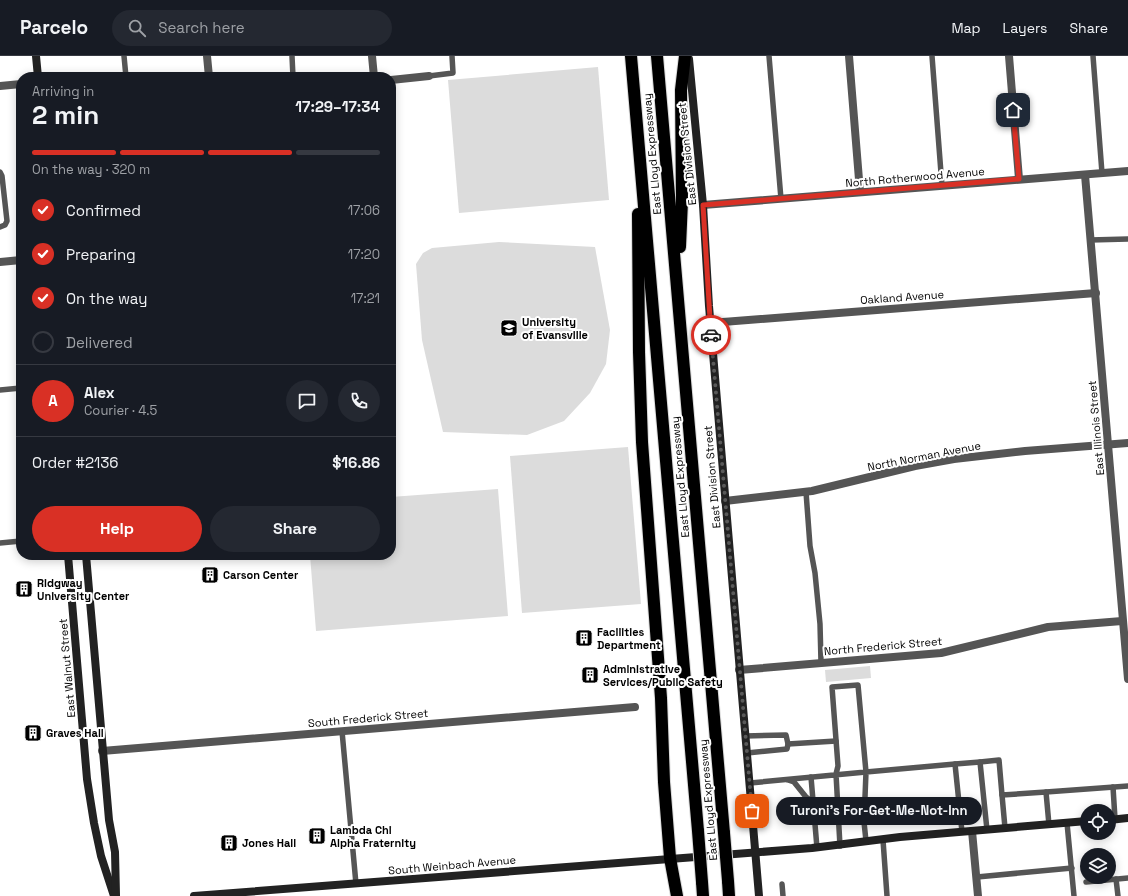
<!DOCTYPE html>
<meta charset="utf-8">
<style>
body{margin:0;font-family:"Space Grotesk",sans-serif;background:#242831;color:#f1f3f6;height:100vh;display:flex;flex-direction:column;font-size:15px;white-space:nowrap}
*{box-sizing:border-box;margin:0}
p{font-size:13px;color:#9ea1a6}
.icon{flex:none;width:22px;height:22px;fill:none;stroke:currentColor;stroke-width:2;stroke-linecap:round;stroke-linejoin:round}
.map{position:relative;flex:1;overflow:hidden}
.side{position:absolute;left:16px;top:16px;width:380px;height:488px;display:flex;flex-direction:column;background:#171b24;border-radius:16px;box-shadow:0 2px 10px #0003}
.side>*{flex:none}
.buttons{position:absolute;left:1080px;top:748px;display:grid;gap:8px}
.buttons a{display:grid;place-items:center;width:36px;height:36px;border-radius:50%;background:#171b24;box-shadow:0 2px 10px #0003;font-size:20px}
.pin{position:absolute;display:grid;place-items:center;width:34px;height:34px;color:#fff;margin:-17px;border-radius:8px;box-shadow:0 2px 6px #0006}
.courier{position:absolute;display:grid;place-items:center;width:40px;height:40px;margin:-20px;border:3px solid #d93025;border-radius:50%;background:#fff;color:#222;box-shadow:0 1px 5px #0007}
.bubble{position:absolute;height:28px;border-radius:14px;background:#171b24;box-shadow:0 2px 10px #0003;font-size:13px;font-weight:700;line-height:28px;text-align:center}
.head em{font-style:normal;font-weight:700}
.head div{display:flex;flex-direction:column-reverse}
.head{display:flex;align-items:center;justify-content:space-between;height:68px;padding:0 16px}
h1{font-size:26px;font-weight:700;line-height:30px}
.bar{display:grid;grid-template-columns:repeat(4,1fr);gap:6px 4px;align-content:center;height:48px;padding:0 16px}
.bar i{height:5px;border-radius:3px;background:#363941}
.bar .current{background:#d93025}
.bar p{grid-column:span 4}
.line{display:flex;align-items:center;gap:10px;padding:0 16px;border-top:1px solid #363941}
.line div{flex:1}
.round{display:grid;place-items:center;flex:none;width:42px;height:42px;border-radius:21px;background:#242831}
ol{padding:0 16px;list-style:none}
li{display:flex;align-items:center;gap:12px;height:44px}
li p{margin-inline-start:auto}
li .icon{padding:4px;border-radius:50%;background:#d93025;color:#fff;stroke-width:4}
li:last-child{color:#9ea1a6}
li i{width:22px;height:22px;border:2px solid #363941;border-radius:50%}
.button{display:flex;gap:8px;margin-top:auto;padding:8px 16px}
.button a{flex:1;height:46px;border-radius:24px;background:#d93025;color:#fff;font-size:16px;font-weight:700;line-height:46px;text-align:center}
.button a+a{background:#242831;color:#f1f3f6}
header{display:flex;align-items:center;gap:24px;box-sizing:border-box;height:56px;padding:0 20px;background:#171b24;border-bottom:1px solid #363941}
header strong{font-size:19px}
nav{display:flex;gap:22px;margin-inline-start:auto;font-size:14px}
.search{width:280px;height:36px;background:#242831;display:flex;align-items:center;gap:10px;box-sizing:border-box;padding:0 14px;border-radius:22px;color:#9ea1a6;font-size:15px}
.map>svg:first-child{display:block}
.green{fill:#dcdcdc}
.lines{fill:none;stroke-linecap:round;stroke-linejoin:round}
.highway-casing{stroke:#dbdbdb;stroke-width:14}
.lane{stroke:#555;stroke-width:5.5}
.street{stroke:#555;stroke-width:8}
.secondary{stroke:#222;stroke-width:8}
.highway{stroke:#000;stroke-width:12}
.highway-bridge-casing{stroke:#dbdbdb;stroke-width:14;stroke-linecap:butt}
.highway-bridge{stroke:#000;stroke-width:12}
.done{stroke:#595959;stroke-width:4;stroke-dasharray:0 7.2}
.route{stroke:#d93025;stroke-width:5}
.labels{text-anchor:middle;stroke-width:4;stroke-linejoin:round;paint-order:stroke}
.street-label{font-size:11px;fill:#000;stroke:#fff}
.poi-label{font-size:11px;font-weight:bold;fill:#000;stroke:#fff;text-anchor:start}
</style>
<header>
<strong>Parcelo</strong>
<div class="search"><svg class="icon" aria-label="search" viewBox="0 0 24 24"><circle cx="10" cy="10" r="6"/><path d="M15 15l6 6"/></svg>Search here</div>
<nav><a>Map</a><a>Layers</a><a>Share</a></nav>
</header>
<div class="map">
<svg width="1128" height="840" viewBox="0 0 1128 840">
<rect width="100%" height="100%" fill="#fff"/>
<g class="green">
<polygon points="598,11 609,144 459,157 448,24"/>
<polygon points="499,186 595,191 610,274 606,308 590,337 564,365 527,379 443,376 422,284 416,208 423,197 432,192"/>
<polygon points="628,391 641,548 522,557 510,400"/>
<polygon points="498,433 508,560 316,575 310,499 391,499 391,441"/>
<polygon points="870,610 871,622 826,626 825,614"/>
</g>
<g class="lines">
<g class="highway-casing">
<g id="highway">
<polyline points="631,0 698,775"/>
<polyline points="657,0 724,777"/>
<polyline points="638,158 639,296 642,386 661,642 664,726 670,802 677,840"/>
<polyline points="680,191 682,145 681,34 685,0"/>
<polyline points="728,825 729,840"/>
<polyline points="702,826 703,840"/>
</g>
</g>
<g class="lane">
<polyline points="124,0 126,21"/>
<polyline points="292,0 293,21"/>
<polyline points="769,0 781,143"/>
<polyline points="932,0 942,130"/>
<polyline points="1093,0 1102,117"/>
<polyline points="429,20 453,17 452,0"/>
<polyline points="0,116 2,120 7,165 5,169 0,171"/>
<polyline points="1090,184 1128,183"/>
<polyline points="0,334 21,332"/>
<polyline points="806,436 810,490 815,517 820,568 821,606"/>
<polyline points="0,487 21,485"/>
<polyline points="342,675 356,828"/>
<polyline points="745,680 786,679 788,688 787,693 747,697"/>
<polyline points="788,688 836,685"/>
<polyline points="955,708 980,706"/>
<polyline points="811,721 817,792"/>
<polyline points="788,724 794,726 806,741 813,746"/>
<polyline points="750,727 866,716 858,629 832,631 838,710 836,718 840,790"/>
<polyline points="1113,731 1115,763"/>
<polyline points="1046,736 1128,730"/>
<polyline points="1002,739 1005,772"/>
<polyline points="1067,767 1074,840"/>
<polyline points="987,774 980,706 999,704 1002,739 1046,736 1049,769"/>
<polyline points="883,784 887,840"/>
<polyline points="866,785 864,766 866,716 955,708 962,776"/>
<polyline points="977,821 1072,812"/>
<polyline points="1116,823 1118,840"/>
<polyline points="1086,826 1128,822"/>
<polyline points="782,828 783,840"/>
</g>
<g class="street">
<polyline points="207,0 209,21"/>
<polyline points="372,0 374,21"/>
<polyline points="849,0 860,136"/>
<polyline points="1009,0 1019,123"/>
<polyline points="391,24 429,20"/>
<polyline points="0,30 21,28"/>
<polyline points="1085,119 1128,623"/>
<polyline points="703,149 1128,115"/>
<polyline points="0,206 21,204"/>
<polyline points="710,267 1096,237"/>
<polyline points="725,445 812,435 915,410 954,403 1025,395 1128,387"/>
<polyline points="739,614 941,597 1048,571 1122,565"/>
<polyline points="102,695 635,651"/>
<polyline points="972,775 978,840"/>
</g>
<g class="secondary">
<polyline points="36,0 38,21"/>
<polyline points="689,3 703,149 709,250 759,840"/>
<polyline points="68,499 87,723 94,767 101,800 114,840"/>
<polyline points="86,499 109,764 115,796 116,839"/>
<polyline points="1109,764 1128,762"/>
<polyline points="194,840 812,792 900,781 1087,765"/>
</g>
<use href="#highway" class="highway"/>
<g class="highway-bridge-casing">
<g id="highway-bridge">
<polyline points="698,775 702,826"/>
<polyline points="724,777 728,825"/>
</g>
</g>
<use href="#highway-bridge" class="highway-bridge"/>
</g>
<g class="lines">
<polyline class="done" points="711,279 752,755"/>
<polyline class="route" points="711,279 703,149 1019,123 1013,54"/>
</g>
<defs>
<g id="university-square" transform="scale(0.9)"><rect x="-9" y="-9" width="18" height="18" rx="4" fill="#000" stroke="#fff"/><path d="M0-5L7-2L0 1L-7-2ZM-4 1L0 2.5L4 1V4Q0 6-4 4Z" fill="#fff"/></g>
<g id="building-square" transform="scale(0.9)"><rect x="-9" y="-9" width="18" height="18" rx="4" fill="#000" stroke="#fff"/><path d="M-4-6H4V6H1V3H-1V6H-4ZM-2.5-4.3h1.7v1.8h-1.7ZM.8-4.3h1.7v1.8H.8ZM-2.5-1h1.7V.8h-1.7ZM.8-1h1.7V.8H.8Z" fill="#fff"/></g>
</defs>
<g fill-rule="evenodd">
<use href="#university-square" x="509" y="272"/>
<use href="#building-square" x="210" y="519"/>
<use href="#building-square" x="24" y="533"/>
<use href="#building-square" x="584" y="582"/>
<use href="#building-square" x="590" y="619"/>
<use href="#building-square" x="33" y="677"/>
<use href="#building-square" x="317" y="780"/>
<use href="#building-square" x="229" y="787"/>
</g>
<g class="labels">
<g class="street-label">
<text transform="translate(652 98) rotate(-95)" y="4">East Lloyd Expressway</text>
<text transform="translate(687 98) rotate(-96)" y="4">East Division Street</text>
<text transform="translate(915 121) rotate(-5)" y="4">North Rotherwood Avenue</text>
<text transform="translate(902 241) rotate(-4)" y="4">Oakland Avenue</text>
<text transform="translate(1096 372) rotate(-95)" y="4">East Illinois Street</text>
<text transform="translate(924 400) rotate(-11)" y="4">North Norman Avenue</text>
<text transform="translate(680 421) rotate(-95)" y="4">East Lloyd Expressway</text>
<text transform="translate(712 421) rotate(-95)" y="4">East Division Street</text>
<text transform="translate(883 590) rotate(-5)" y="4">North Frederick Street</text>
<text transform="translate(67 612) rotate(-95)" y="4">East Walnut Street</text>
<text transform="translate(368 662) rotate(-5)" y="4">South Frederick Street</text>
<text transform="translate(708 744) rotate(-95)" y="4">East Lloyd Expressway</text>
<text transform="translate(452 809) rotate(-5)" y="4">South Weinbach Avenue</text>
</g>
<g class="poi-label">
<text x="522" y="270">University<tspan x="522" dy="13">of Evansville</tspan></text>
<text x="223" y="523">Carson Center</text>
<text x="37" y="531">Ridgway<tspan x="37" dy="13">University Center</tspan></text>
<text x="597" y="580">Facilities<tspan x="597" dy="13">Department</tspan></text>
<text x="603" y="617">Administrative<tspan x="603" dy="13">Services/Public Safety</tspan></text>
<text x="46" y="681">Graves Hall</text>
<text x="330" y="778">Lambda Chi<tspan x="330" dy="13">Alpha Fraternity</tspan></text>
<text x="242" y="791">Jones Hall</text>
</g>
</g>
</svg>
<div class="buttons">
<a><svg class="icon" aria-label="locate" viewBox="0 0 24 24"><circle cx="12" cy="12" r="6"/><path d="M12 2v4M12 18v4M2 12h4M18 12h4"/></svg></a>
<a><svg class="icon" aria-label="layers" viewBox="0 0 24 24"><path d="M12 4l9 5-9 5-9-5zM3 14l9 5 9-5"/></svg></a>
</div>
<div class="pin" style="left:752px;top:755px;background:#ea580c"><svg class="icon" aria-label="bag" viewBox="0 0 24 24"><path d="M5 8h14l-1 12H6zM9 8a3 3 0 0 1 6 0"/></svg></div>
<div class="pin" style="left:1013px;top:54px;background:#1f2937"><svg class="icon" aria-label="home" viewBox="0 0 24 24"><path d="M3 11l9-7 9 7M6 9v11h12V9"/></svg></div>
<div class="courier" style="left:711px;top:279px"><svg class="icon" aria-label="car" viewBox="0 0 24 24"><path d="M5 17H2v-5l4-1 3-4h7l3 4 3 1v5h-3M9 17h6M6 11h13"/><circle cx="7" cy="17" r="2"/><circle cx="17" cy="17" r="2"/></svg></div>
<div class="bubble" style="left:776px;top:741px;width:206px">Turoni's For-Get-Me-Not-Inn</div>
<section class="side">
<div class="head"><div><h1>2 min</h1><p>Arriving in</p></div><em>17:29–17:34</em></div>
<div class="bar"><i class="current"></i><i class="current"></i><i class="current"></i><i></i><p>On the way · 320 m</p></div>
<ol>
<li><svg class="icon" aria-label="check" viewBox="0 0 24 24"><path d="M5 12l5 5 9-10"/></svg>Confirmed<p>17:06</p></li>
<li><svg class="icon" aria-label="check" viewBox="0 0 24 24"><path d="M5 12l5 5 9-10"/></svg>Preparing<p>17:20</p></li>
<li><svg class="icon" aria-label="check" viewBox="0 0 24 24"><path d="M5 12l5 5 9-10"/></svg>On the way<p>17:21</p></li>
<li><i></i>Delivered</li>
</ol>
<div class="line" style="height:72px"><b class="round" style="background:#d93025;color:#fff">A</b><div><b>Alex</b><p>Courier · 4.5</p></div><a class="round"><svg class="icon" aria-label="chat" viewBox="0 0 24 24"><path d="M4 5h16v11H9l-5 4z"/></svg></a><a class="round"><svg class="icon" aria-label="phone" viewBox="0 0 24 24"><path d="M5 4h4l2 5-3 2q2 4 5 5l2-3 5 2v4C11 20 4 13 5 4z"/></svg></a></div>
<div class="line" style="height:52px"><div>Order #2136</div><b>$16.86</b></div>
<div class="button"><a>Help</a><a>Share</a></div>
</section>
</div>
